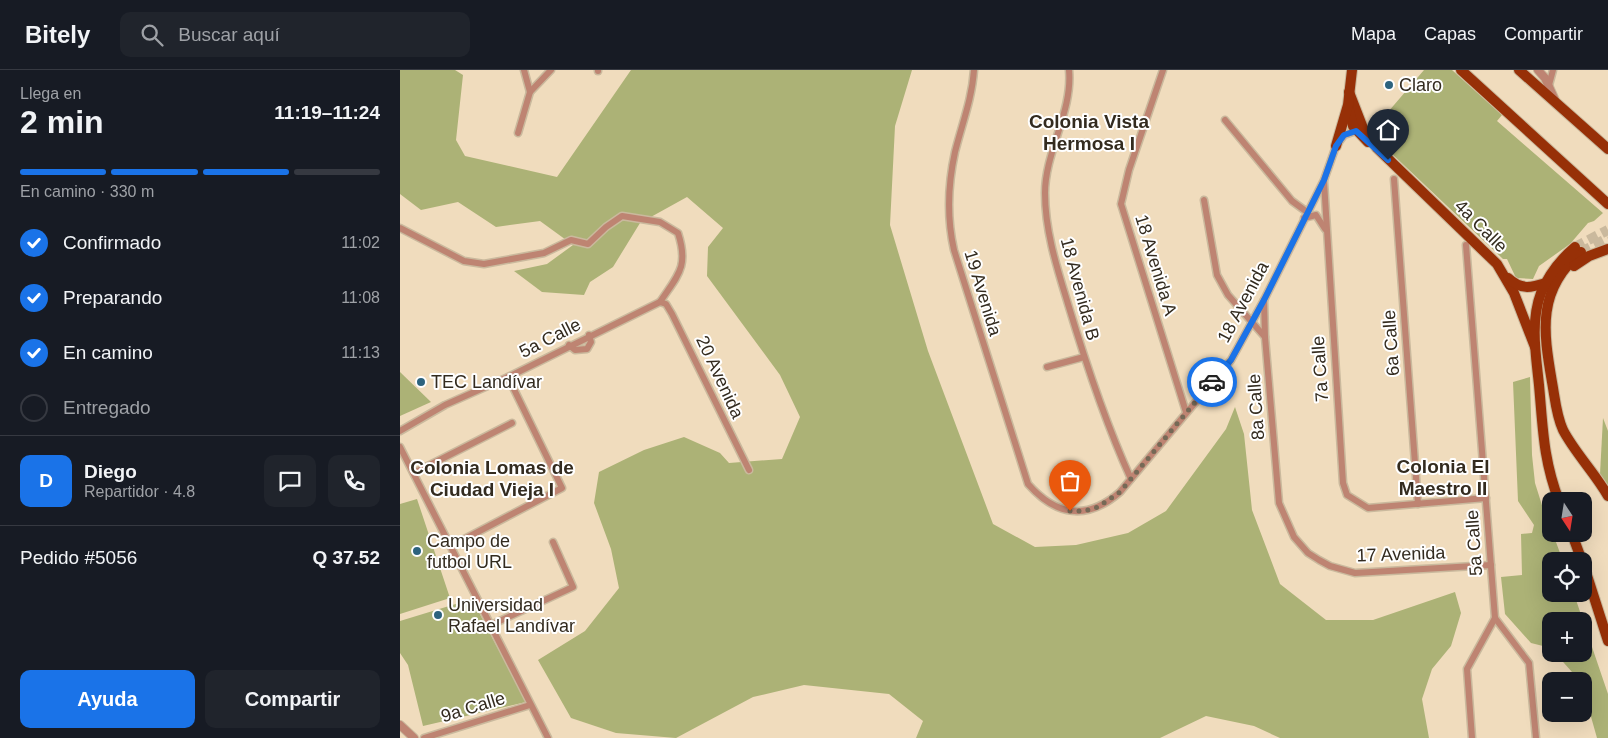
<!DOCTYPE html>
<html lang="es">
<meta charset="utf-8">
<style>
body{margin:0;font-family:Helvetica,sans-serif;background:#20242c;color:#f1f3f6;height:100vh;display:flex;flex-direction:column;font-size:19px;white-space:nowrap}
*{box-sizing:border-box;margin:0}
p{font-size:16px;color:#9ea1a6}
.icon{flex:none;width:28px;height:28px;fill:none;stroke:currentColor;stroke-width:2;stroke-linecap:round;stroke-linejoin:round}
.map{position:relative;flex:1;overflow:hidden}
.side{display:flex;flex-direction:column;background:#171b24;width:400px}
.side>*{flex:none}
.needle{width:32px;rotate:168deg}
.tools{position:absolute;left:1142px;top:422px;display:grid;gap:10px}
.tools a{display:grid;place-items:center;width:50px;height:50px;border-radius:10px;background:#171b24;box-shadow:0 5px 20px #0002;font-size:25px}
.pin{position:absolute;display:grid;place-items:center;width:42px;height:42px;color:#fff;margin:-51px -21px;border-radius:50% 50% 50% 0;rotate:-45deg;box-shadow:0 0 5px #0007}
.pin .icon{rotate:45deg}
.courier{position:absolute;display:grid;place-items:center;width:50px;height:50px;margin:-25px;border:4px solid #1a73e8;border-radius:50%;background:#fff;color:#222;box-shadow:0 1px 6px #0007}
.headline em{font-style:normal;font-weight:800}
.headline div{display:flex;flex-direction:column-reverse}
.headline{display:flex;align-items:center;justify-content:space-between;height:85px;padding:0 20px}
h1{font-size:32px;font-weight:800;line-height:38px}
.bar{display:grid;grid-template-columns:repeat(4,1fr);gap:8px 5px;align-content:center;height:60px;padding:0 20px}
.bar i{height:6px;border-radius:4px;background:#363941}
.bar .on{background:#1a73e8}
.bar p{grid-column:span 4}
.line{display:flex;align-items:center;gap:12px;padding:0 20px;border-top:1px solid #363941}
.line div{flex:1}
.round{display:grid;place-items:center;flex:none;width:52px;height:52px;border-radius:10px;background:#20242c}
ol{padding:0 20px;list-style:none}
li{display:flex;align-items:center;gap:15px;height:55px}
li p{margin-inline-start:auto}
li .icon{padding:5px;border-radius:50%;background:#1a73e8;color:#fff;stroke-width:4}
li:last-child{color:#9ea1a6}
li i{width:28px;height:28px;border:2px solid #363941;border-radius:50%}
.action{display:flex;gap:10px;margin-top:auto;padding:10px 20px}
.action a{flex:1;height:58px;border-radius:10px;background:#1a73e8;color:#fff;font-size:20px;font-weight:800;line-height:58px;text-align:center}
.action a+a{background:#20242c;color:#f1f3f6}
header{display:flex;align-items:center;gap:30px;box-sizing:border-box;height:70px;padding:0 25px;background:#171b24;border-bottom:1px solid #363941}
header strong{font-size:24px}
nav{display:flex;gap:28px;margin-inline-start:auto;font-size:18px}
.search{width:350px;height:45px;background:#20242c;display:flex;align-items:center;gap:12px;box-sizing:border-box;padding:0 18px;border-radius:10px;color:#9ea1a6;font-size:19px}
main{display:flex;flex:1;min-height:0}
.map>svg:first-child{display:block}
.green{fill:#acb276}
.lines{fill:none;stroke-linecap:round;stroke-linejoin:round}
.primary-tunnel{stroke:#cab99d;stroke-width:10;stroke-dasharray:10 5;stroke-linecap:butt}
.minor-casing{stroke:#cab99d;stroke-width:9}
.tertiary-casing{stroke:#cab99d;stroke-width:10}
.primary-casing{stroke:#cab99d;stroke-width:12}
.minor{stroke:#be8472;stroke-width:6}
.tertiary{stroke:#be8472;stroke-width:8}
.primary{stroke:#973007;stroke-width:10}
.done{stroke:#756956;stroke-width:5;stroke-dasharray:0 9}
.route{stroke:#1a73e8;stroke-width:6}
.poi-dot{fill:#2d637e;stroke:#fff;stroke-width:2}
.labels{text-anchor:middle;stroke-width:4;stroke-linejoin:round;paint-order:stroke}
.poi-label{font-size:18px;fill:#332b1f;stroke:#fff;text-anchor:start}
.street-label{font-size:18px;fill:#332b1f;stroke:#fff}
.neighbourhood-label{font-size:19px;font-weight:bold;fill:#332b1f;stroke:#fff}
</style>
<header>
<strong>Bitely</strong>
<div class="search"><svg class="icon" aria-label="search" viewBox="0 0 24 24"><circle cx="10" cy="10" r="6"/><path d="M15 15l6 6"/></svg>Buscar aquí</div>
<nav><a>Mapa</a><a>Capas</a><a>Compartir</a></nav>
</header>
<main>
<section class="side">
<div class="headline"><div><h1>2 min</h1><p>Llega en</p></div><em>11:19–11:24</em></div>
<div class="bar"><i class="on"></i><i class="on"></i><i class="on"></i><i></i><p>En camino · 330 m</p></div>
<ol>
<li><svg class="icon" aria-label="check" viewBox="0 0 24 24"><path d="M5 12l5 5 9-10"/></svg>Confirmado<p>11:02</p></li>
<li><svg class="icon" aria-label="check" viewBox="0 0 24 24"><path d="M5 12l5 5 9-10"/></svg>Preparando<p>11:08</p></li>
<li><svg class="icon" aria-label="check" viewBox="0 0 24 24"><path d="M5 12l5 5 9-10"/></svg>En camino<p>11:13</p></li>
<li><i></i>Entregado</li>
</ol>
<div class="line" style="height:90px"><b class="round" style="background:#1a73e8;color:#fff">D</b><div><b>Diego</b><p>Repartidor · 4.8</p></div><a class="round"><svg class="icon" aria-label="chat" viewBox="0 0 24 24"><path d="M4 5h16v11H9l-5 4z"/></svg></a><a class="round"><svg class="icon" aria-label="phone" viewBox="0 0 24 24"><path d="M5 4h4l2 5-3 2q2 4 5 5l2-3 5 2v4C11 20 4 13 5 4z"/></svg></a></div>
<div class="line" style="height:65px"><div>Pedido #5056</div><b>Q 37.52</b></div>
<div class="action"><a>Ayuda</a><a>Compartir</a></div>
</section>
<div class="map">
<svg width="1208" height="668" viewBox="0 0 1208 668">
<rect width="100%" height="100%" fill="#f0dcbd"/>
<g class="green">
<polygon points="0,0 55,0 63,5 56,70 65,86 157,107 231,0 512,0 495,56 490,155 528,281 593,454 635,477 676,475 728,463 766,441 826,359 835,337 844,364 852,440 880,514 926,550 973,550 1055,522 1061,543 1051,576 1032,599 1022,629 1029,668 880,668 854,656 806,646 760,668 516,668 523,651 489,624 404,615 353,627 276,668 216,663 171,648 138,590 185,561 219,518 211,479 194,433 199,402 244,380 284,367 320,383 329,393 382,389 400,347 380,305 307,206 308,177 323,158 287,127 240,153 213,197 190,212 184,225 142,222 114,201 147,194 173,175 140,151 96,157 58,132 21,140 0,124"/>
<polygon points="1024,0 1052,0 1102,45 1097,51 1203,143 1194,151 1188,153 1170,174 1139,196 1133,209 1116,208 1107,189 1103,189 970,63"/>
<polygon points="0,302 31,332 0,346"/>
<polygon points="1130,307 1132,385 1135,413 1151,464 1153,464 1163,491 1151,491 1151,524 1174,524 1208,624 1208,668 1197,668 1184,622 1184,611 1180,611 1156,584 1184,584 1184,551 1151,551 1151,578 1131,573 1105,544 1101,507 1122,505 1121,464 1132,463 1134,455 1118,431 1113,312"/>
<polygon points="1203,348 1208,361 1208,418 1200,404"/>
<polygon points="17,429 50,528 0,544 0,434"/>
<polygon points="72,529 126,632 23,656 8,595 0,583 0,551"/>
</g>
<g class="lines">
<g class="primary-tunnel">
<polyline points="1175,177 1208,160"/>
<polyline points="1181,182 1208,168"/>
</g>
<g class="minor-casing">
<g id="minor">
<path d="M574,0C572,29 562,54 555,82C548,114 547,149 554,180L628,414C656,446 687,451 720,422L831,290L864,230L924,110L936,76L944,65L956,61"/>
<path d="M669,0C673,41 645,82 645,123C645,161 657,198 668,234C686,294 705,352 731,409"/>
<polyline points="763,0 729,100 721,134 786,342"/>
<polyline points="198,1 198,0"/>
<polyline points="1149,15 1153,0"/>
<polyline points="130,22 151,0"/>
<polyline points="825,50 892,131 907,142"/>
<polyline points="118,63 130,22 124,0"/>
<polyline points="994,109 1018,434"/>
<polyline points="924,112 943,413 947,425 968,438 1086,428"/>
<polyline points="804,130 817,205 828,225 865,267 879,433 894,467 908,483 919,490 930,496 955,503 1091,495"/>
<polyline points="904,148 916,145 925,159"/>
<path d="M0,158L64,191L84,194L144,183L171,170L188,174L206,157L222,146L260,152L278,163C289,197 278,205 260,232"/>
<polyline points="1066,175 1095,548 1129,593 1136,668"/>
<polyline points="864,230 865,267"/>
<polyline points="260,232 266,234 272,244 349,400"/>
<polyline points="169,275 175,280 187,279 191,272 189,265"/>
<polyline points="647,297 684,287"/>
<polyline points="0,361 45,335 108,307 260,232"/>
<polyline points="0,377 148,668"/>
<polyline points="14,403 112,353"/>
<polyline points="51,476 162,418 108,307"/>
<polyline points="91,555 173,517 153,472"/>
<polyline points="24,668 130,635"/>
<polyline points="1072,668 1067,599 1095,548"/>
</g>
</g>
<g class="tertiary-casing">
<g id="tertiary">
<polyline points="1138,0 1145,8 1155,30"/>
<polyline points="0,655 14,668"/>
</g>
</g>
<g class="primary-casing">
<g id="primary">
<polyline points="1061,0 1208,134"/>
<polyline points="1119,0 1208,79"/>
<polyline points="949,22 963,58 977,78 1097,194 1114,223 1135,277"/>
<polyline points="948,36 953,56 968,72"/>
<polyline points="936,76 948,35 952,0"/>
<path d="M1181,182C1137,220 1143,260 1152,312C1155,328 1156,345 1163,360C1175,383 1195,403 1208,426"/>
<polyline points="1174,196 1189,186 1208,179"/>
<path d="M1108,208C1121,220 1130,218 1146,213"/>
<path d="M1159,431C1143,389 1143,358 1139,315C1136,285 1130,252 1141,223C1148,206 1161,189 1175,177"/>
<polyline points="1172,464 1182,491"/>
<polyline points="1184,496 1208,571"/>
</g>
</g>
<use href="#minor" class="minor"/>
<use href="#tertiary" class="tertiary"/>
<use href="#primary" class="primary"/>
</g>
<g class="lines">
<polyline class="done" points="670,441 684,441 698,437 720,422 812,312"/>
<polyline class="route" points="812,312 831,290 864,230 924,110 936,76 944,65 956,61 988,90"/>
</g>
<g class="poi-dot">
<circle cx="989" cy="15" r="5"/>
<circle cx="21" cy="312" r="5"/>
<circle cx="17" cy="481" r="5"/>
<circle cx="38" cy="545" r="5"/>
</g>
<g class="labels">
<g class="poi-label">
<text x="999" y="21">Claro</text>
<text x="31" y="318">TEC Landívar</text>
<text x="27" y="477">Campo de<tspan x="27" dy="21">futbol URL</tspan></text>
<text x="48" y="541">Universidad<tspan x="48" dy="21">Rafael Landívar</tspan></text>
</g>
<g class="street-label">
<text transform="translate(1081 156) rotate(45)" y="6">4a Calle</text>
<text transform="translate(756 195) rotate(73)" y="6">18 Avenida A</text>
<text transform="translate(680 219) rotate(75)" y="6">18 Avenida B</text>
<text transform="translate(583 223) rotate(73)" y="6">19 Avenida</text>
<text transform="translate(843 232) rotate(-62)" y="6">18 Avenida</text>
<text transform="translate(150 268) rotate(-27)" y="6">5a Calle</text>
<text transform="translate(991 273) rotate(-94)" y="6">6a Calle</text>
<text transform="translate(920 299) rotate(-94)" y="6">7a Calle</text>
<text transform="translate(320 307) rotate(65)" y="6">20 Avenida</text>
<text transform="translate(856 337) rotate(-94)" y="6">8a Calle</text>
<text transform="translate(1074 473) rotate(-94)" y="6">5a Calle</text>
<text transform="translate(1001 484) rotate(-2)" y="6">17 Avenida</text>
<text transform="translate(73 637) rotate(-17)" y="6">9a Calle</text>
</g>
<g class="neighbourhood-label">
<text x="689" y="58">Colonia Vista<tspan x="689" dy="22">Hermosa I</tspan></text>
<text x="1043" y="403">Colonia El<tspan x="1043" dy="22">Maestro II</tspan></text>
<text x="92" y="404">Colonia Lomas de<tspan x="92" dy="22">Ciudad Vieja I</tspan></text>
</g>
</g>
</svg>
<div class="tools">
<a><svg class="needle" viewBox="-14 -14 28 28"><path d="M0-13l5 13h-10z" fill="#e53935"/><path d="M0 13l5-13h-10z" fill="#9ea1a6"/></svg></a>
<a><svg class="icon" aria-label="locate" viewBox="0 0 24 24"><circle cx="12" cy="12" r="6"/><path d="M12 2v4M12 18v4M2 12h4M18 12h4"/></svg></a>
<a>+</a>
<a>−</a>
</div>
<div class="pin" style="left:670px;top:441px;background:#ea580c"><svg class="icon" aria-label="bag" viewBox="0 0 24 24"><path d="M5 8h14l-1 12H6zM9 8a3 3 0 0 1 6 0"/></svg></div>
<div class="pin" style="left:988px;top:90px;background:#1f2937"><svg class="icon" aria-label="home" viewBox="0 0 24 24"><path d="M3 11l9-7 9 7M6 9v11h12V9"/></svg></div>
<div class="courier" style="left:812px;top:312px"><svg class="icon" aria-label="car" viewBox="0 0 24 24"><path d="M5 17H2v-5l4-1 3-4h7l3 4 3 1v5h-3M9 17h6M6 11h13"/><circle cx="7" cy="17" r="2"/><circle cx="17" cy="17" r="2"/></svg></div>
</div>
</main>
